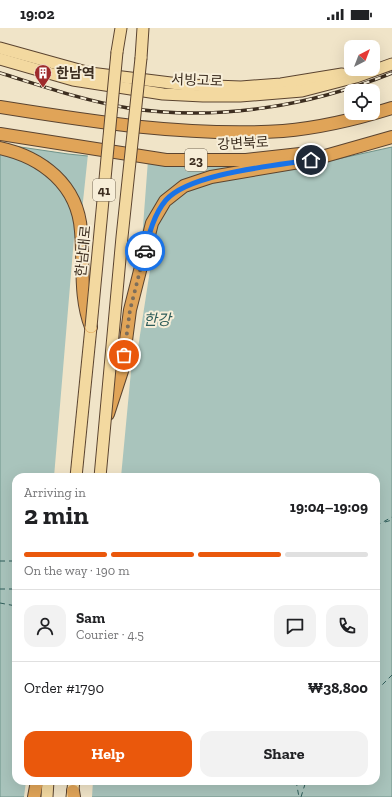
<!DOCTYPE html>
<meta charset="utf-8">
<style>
body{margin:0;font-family:"Zilla Slab","Noto Sans KR",serif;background:#f2f2f2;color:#202124;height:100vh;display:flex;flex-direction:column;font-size:15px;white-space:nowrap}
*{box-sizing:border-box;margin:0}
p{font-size:13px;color:#757577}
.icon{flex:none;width:22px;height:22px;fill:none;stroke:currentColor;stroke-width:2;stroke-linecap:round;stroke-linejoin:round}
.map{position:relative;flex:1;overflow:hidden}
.drawer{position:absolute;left:12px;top:445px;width:368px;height:312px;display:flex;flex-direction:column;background:#fff;border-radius:12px;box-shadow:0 4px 16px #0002}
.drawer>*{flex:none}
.needle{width:26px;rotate:42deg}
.tools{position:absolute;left:344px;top:12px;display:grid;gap:8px}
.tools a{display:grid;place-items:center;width:36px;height:36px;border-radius:8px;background:#fff;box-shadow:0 4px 16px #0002;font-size:20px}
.pin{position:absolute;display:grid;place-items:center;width:34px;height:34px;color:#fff;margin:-17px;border:2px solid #fff;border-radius:50%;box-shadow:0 1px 4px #0007}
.courier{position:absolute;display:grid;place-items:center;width:40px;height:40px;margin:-20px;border:3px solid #1a73e8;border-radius:50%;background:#fff;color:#222;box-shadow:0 1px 5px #0007}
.summary em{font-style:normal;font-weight:700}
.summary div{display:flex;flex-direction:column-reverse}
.summary{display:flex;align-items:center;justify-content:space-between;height:68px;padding:0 12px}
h1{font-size:26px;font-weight:700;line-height:30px}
.bar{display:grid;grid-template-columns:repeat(4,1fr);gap:6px 4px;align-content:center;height:48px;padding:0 12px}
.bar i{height:5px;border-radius:3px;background:#e0e0e0}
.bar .selected{background:#ea580c}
.bar p{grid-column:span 4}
.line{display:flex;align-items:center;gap:10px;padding:0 12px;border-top:1px solid #e0e0e0}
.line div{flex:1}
.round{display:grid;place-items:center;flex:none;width:42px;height:42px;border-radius:12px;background:#f2f2f2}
.button{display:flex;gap:8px;margin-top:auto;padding:8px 12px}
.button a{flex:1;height:46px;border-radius:12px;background:#ea580c;color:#fff;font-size:16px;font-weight:700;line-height:46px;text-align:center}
.button a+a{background:#f2f2f2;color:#202124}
.status{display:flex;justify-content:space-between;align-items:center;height:28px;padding:0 20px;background:#fff;direction:ltr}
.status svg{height:11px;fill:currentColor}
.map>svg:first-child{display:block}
.water{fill:#a9c4bc;stroke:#6f938a;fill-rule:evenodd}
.pier{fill:#f0e4c8}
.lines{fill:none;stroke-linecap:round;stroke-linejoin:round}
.ferry{stroke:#2f5d5a;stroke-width:1;stroke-dasharray:5 4;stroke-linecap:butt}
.primary-casing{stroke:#5b4430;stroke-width:13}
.highway-casing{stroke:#5b4430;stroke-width:14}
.primary{stroke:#f3d9a0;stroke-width:11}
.highway{stroke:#e0a458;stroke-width:12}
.rail-casing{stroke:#3d2e20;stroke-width:3.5}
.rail{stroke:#f7eed8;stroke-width:2;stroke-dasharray:6;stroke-linecap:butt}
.primary-bridge-casing{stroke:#5b4430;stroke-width:13;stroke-linecap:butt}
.primary-bridge{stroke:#f3d9a0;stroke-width:11}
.done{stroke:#7c6e5b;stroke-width:4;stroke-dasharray:0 7.2}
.route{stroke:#1a73e8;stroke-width:5}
.labels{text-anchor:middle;stroke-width:4;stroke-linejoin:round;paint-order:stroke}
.shield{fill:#f7eed8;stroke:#756857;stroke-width:1}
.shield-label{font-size:13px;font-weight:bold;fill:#3d2e20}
.poi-label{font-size:14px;font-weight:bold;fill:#3d2e20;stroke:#f7eed8;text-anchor:start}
.street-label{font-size:14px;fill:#3d2e20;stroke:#f7eed8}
.water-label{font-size:15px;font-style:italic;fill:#2f5d5a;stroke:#f7eed8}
</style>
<div class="status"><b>19:02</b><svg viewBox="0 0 49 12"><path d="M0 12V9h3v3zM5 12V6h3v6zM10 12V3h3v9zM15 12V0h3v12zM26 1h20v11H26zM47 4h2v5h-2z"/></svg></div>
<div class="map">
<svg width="392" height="769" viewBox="0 0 392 769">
<rect width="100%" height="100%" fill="#f0e4c8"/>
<path class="water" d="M0,116L68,126L146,134L315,136L392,119V769H0ZM16,449H376V753H16Z"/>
<g class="pier">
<polygon points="88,126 148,132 142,212 154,216 138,320 133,322 121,449 54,449 74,210 79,211"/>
<polygon points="26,753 93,753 92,769 24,769"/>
</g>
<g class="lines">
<g class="ferry">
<polyline points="385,494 392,492"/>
<polyline points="376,496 380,495"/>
<polyline points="376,498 392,489"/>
<polyline points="0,533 16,533"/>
<polyline points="0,561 16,561"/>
<polyline points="0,575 16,578"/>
<polyline points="376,663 392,647"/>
<polyline points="296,753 299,769"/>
<polyline points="301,769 306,753"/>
</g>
<g class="primary-casing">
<g id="primary">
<polyline points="0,20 90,45 187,57 241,59 281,56 342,46"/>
<polyline points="117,24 121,0"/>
<polyline points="141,30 143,0"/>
<polyline points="0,31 73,52 163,66 203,68 240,68 302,63 356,49 392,36"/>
<polyline points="76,449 91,299"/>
<polyline points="47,769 48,753"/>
<polyline points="72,769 74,753"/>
</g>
</g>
<g class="highway-casing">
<g id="highway">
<path d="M0,79C94,94 188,109 283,103C319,100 357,91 392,80"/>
<polyline points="0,106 166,132 246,132 300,126"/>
<path d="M0,120C42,129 78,157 81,203C84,236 79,268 91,299"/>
<polyline points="108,386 122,343 130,282 145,223 152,195 165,173 184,158 211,149 311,132 392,109"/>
<polyline points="73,763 74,769"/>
<polyline points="34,769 37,753"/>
</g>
</g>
<use href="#primary" class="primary"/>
<use href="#highway" class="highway"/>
<g class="rail-casing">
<path id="rail" d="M0,45C42,58 85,73 128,80C216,94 310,78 392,45"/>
</g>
<use href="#rail" class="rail"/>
<g class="primary-bridge-casing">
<g id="primary-bridge">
<polyline points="91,299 117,24"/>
<polyline points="100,449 122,209 141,30"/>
</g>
</g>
<use href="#primary-bridge" class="primary-bridge"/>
</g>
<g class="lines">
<polyline class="done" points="124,327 130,282 145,223"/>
<path class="route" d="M145,223C149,206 154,186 166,172C190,145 274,138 311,132"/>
</g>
<defs>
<g id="building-pin" transform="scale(0.9)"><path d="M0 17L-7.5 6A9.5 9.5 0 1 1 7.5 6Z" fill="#9e2a2b" stroke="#f7eed8"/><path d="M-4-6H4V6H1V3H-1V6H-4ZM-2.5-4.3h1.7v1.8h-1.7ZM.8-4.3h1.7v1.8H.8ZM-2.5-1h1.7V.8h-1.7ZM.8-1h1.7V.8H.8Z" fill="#fff"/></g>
</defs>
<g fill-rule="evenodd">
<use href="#building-pin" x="43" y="45"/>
</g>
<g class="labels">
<g class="shield">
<rect x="185" y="121" width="22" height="22" rx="3"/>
<rect x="93" y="151" width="22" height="22" rx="3"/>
</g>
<g class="shield-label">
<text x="196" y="137">23</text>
<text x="104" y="167">41</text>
</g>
<g class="poi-label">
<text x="56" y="50">한남역</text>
</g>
<g class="street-label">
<text transform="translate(197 52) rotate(2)" y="5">서빙고로</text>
<text transform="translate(243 115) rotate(-3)" y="5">강변북로</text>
<text transform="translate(83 223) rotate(-84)" y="5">한남대로</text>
</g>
<g class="water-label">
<text x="157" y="297">한강</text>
</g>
</g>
</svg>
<div class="tools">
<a><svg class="needle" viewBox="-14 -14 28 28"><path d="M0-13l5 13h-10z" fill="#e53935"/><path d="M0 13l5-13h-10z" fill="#757577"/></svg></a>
<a><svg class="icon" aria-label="locate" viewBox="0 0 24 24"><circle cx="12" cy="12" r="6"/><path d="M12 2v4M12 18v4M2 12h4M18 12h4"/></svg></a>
</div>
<div class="pin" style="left:124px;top:327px;background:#ea580c"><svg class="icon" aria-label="bag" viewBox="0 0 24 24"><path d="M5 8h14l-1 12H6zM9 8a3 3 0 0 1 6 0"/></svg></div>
<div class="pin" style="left:311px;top:132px;background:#1f2937"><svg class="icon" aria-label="home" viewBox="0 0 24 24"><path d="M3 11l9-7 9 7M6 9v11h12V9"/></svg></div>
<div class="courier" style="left:145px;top:223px"><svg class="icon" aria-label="car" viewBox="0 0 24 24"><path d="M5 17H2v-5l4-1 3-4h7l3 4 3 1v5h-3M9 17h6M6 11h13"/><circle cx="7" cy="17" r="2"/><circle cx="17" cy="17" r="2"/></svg></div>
<section class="drawer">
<div class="summary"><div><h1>2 min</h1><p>Arriving in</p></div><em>19:04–19:09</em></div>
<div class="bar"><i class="selected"></i><i class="selected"></i><i class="selected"></i><i></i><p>On the way · 190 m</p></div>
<div class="line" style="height:72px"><a class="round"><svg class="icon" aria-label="person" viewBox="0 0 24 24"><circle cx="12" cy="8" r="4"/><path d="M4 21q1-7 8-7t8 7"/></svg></a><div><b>Sam</b><p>Courier · 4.5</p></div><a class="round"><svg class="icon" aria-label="chat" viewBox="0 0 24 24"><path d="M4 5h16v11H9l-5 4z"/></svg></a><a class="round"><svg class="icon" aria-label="phone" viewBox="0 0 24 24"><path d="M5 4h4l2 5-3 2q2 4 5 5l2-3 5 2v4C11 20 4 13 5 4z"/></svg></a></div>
<div class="line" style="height:52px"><div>Order #1790</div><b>₩38,800</b></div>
<div class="button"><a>Help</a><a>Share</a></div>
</section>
</div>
